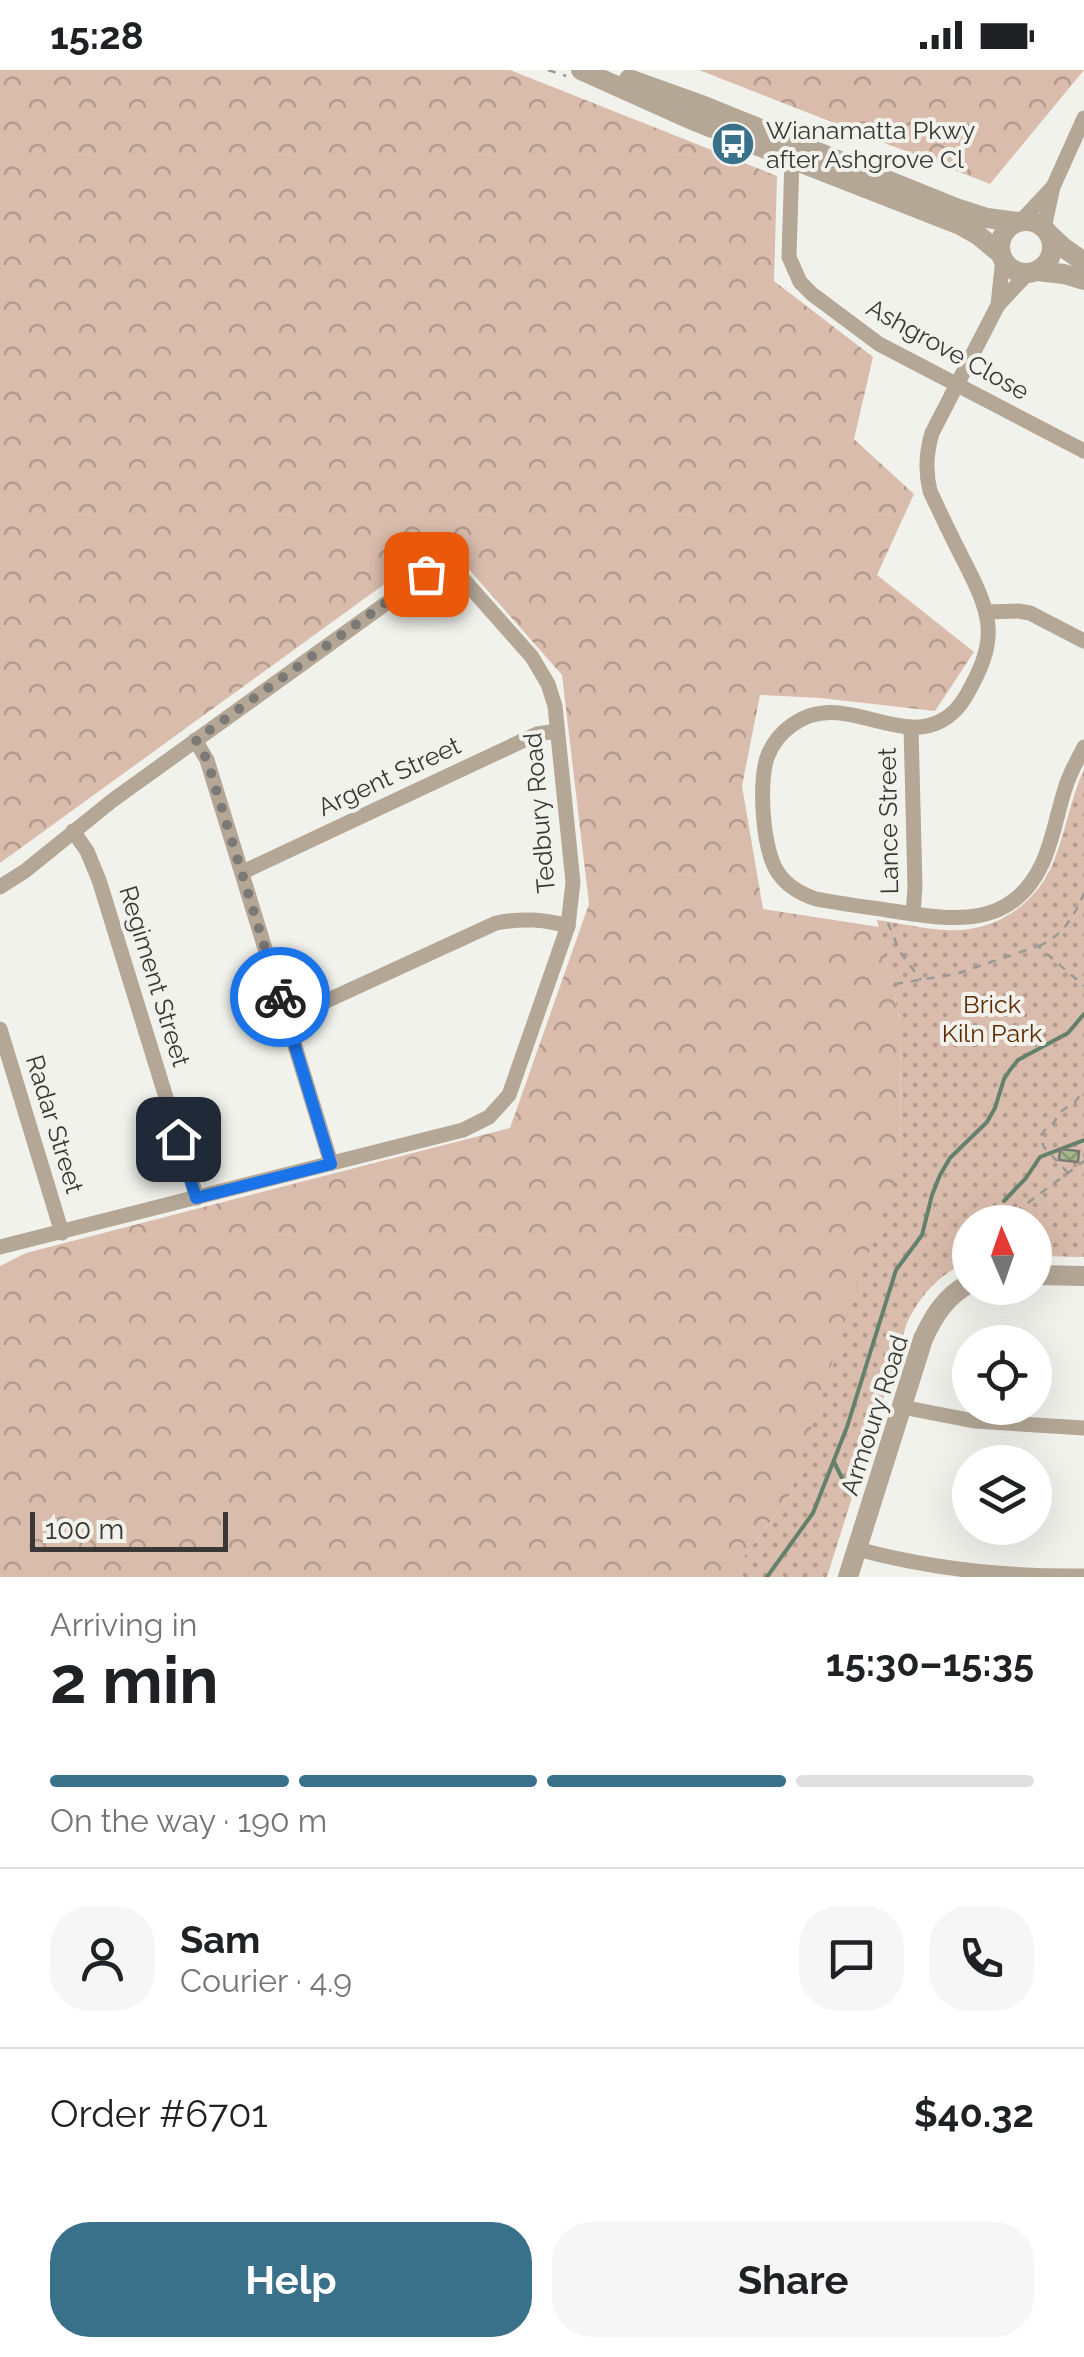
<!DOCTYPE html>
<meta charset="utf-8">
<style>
body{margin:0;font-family:Raleway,sans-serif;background:#f6f6f6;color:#202124;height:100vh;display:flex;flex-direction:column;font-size:38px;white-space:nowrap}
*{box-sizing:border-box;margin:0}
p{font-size:32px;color:#757577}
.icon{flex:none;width:55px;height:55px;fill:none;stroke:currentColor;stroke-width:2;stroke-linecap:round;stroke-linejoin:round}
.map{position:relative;height:1507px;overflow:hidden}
.side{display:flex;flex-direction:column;background:#fff;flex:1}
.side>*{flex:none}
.needle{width:65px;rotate:358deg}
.fabs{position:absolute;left:952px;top:1135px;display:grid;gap:20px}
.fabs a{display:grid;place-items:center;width:100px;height:100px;border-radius:50%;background:#fff;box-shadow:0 10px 40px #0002;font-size:50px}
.scale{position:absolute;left:30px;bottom:25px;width:198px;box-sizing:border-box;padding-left:10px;border:5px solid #393836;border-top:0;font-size:28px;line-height:35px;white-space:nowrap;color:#393836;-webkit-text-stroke:8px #f2f2ed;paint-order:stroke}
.pin{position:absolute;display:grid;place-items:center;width:85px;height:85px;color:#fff;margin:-42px;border-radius:20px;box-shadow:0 5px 15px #0006}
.courier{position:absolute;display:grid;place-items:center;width:100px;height:100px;margin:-50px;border:8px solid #1a73e8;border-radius:50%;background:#fff;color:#222;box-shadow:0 2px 12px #0007}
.head em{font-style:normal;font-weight:700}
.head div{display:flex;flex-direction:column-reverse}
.head{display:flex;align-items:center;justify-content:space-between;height:170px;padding:0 50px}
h1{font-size:65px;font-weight:700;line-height:75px}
.bar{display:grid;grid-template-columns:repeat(4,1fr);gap:15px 10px;align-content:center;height:120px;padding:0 50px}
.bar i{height:12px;border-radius:8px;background:#e0e0e0}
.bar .current{background:#39718b}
.bar p{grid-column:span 4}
.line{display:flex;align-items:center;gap:25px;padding:0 50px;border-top:2px solid #e0e0e0}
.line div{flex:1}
.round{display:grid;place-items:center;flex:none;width:105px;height:105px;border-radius:40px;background:#f6f6f6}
.cta{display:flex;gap:20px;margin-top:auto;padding:20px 50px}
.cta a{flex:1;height:115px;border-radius:40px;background:#39718b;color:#fff;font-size:40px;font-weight:700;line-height:115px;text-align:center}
.cta a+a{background:#f6f6f6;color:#202124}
.status{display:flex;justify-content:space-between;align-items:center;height:70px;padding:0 50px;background:#fff;direction:ltr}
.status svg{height:28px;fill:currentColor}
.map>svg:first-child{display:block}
.forest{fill:url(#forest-crowns)}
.park{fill:url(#park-dots)}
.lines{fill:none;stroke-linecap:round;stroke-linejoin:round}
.stream{stroke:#64826b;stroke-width:4}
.building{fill:url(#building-cross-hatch);stroke:#787a76;stroke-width:2.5}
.path{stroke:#999995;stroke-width:2.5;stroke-dasharray:8 8;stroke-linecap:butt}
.minor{stroke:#b4a796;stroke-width:15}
.tertiary{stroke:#b4a796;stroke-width:20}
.done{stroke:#7a7976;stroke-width:10;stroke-dasharray:0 18}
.route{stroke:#1a73e8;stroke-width:12}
.labels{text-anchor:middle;stroke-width:8;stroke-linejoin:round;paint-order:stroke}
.poi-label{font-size:25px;fill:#393836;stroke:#f2f2ed;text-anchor:start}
.street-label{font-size:25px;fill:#393836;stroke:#f2f2ed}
.park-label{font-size:25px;fill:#612a01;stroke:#f2f2ed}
</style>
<div class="status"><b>15:28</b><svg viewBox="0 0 49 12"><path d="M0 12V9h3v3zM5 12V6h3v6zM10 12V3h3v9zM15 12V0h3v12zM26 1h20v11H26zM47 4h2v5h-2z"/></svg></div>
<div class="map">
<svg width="1084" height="1507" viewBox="0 0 1084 1507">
<defs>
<pattern id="forest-crowns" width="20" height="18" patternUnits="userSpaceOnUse" patternTransform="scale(2.5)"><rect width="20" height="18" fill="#dabcac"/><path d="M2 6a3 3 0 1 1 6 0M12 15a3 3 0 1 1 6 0" fill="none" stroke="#b29a8d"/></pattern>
<pattern id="park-dots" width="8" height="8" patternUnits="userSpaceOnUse" patternTransform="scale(2.5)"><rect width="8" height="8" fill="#dabcac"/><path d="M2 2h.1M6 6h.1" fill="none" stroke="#b29a8d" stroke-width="1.8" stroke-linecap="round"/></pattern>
<pattern id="building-cross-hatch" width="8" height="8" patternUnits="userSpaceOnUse" patternTransform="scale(2.5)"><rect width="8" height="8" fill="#a7b98e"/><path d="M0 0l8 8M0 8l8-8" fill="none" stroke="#899775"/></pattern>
</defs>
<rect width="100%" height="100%" fill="#f2f2ed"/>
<g class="forest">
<polygon points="0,0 510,0 777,106 774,211 873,287 854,369 914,424 877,505 974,582 935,641 820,628 760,625 742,716 763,839 879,857 900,952 901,1094 790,1425 729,1507 0,1507 0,1196 26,1183 510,1058 589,834 562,605 444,471 0,793"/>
<polygon points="699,0 1084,0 990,114"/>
</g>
<path class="park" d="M1084,699V1187L1035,1186V1152H970V1191C940,1203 920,1225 907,1253L827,1507H729L790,1425L854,1223L901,1094L900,952L877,850C900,853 924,859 947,860C995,863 1039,833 1055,788C1066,759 1071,728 1084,699Z"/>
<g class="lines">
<g class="stream">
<polyline points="1004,1131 1026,1108 1040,1087 1084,1070"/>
<polyline points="834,1392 850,1424"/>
<polyline points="767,1507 813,1443 847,1357 896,1200 922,1165 932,1125 940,1105 950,1088 987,1052 995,1038 1004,1009 1010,1000 1018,990 1068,963 1084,944"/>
</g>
</g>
<polygon class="building" points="1060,1079 1079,1081 1078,1092 1059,1090"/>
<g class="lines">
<g class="path">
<polyline points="548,0 566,6"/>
<polyline points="888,853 900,882 921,910"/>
<path d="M1039,876C1063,865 1074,847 1084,823"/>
<polyline points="895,914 956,904 1038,876 1084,916"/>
<polyline points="1068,1103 1044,1077 1040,1067 1047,1057 1053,1054 1060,1042 1075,1032 1084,1020"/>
<polyline points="1002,1152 1084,1091"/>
<polyline points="970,1177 966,1179 970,1189"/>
</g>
<g class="minor">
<polyline points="792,89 789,187 800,212 812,224 879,274 1084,381"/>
<polyline points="1021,151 1052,118"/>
<polyline points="1044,158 1053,117 1084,48"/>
<path d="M1028,203L998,235L932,363C926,383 925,401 930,421C942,447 954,472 967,497C994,550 997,572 966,626C954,647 934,659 910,657C869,654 830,627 792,655C782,662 773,673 768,685C758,709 762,782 779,804C788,817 801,824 816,829C842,834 867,837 893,841C953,850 1011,860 1042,794C1053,771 1057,743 1065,719C1069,704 1077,691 1084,677"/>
<polyline points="998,235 1003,188"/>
<polyline points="987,542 1018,541 1030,543 1084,571"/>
<polyline points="911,657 915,817 913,844"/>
<polyline points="195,670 207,690 331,1093"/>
<polyline points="73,761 87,781 99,810 197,1128"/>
<polyline points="243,802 537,664 557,661"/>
<polyline points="0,817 25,801 113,730 427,504 443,502 463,509 532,587 548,614 555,636 573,812 568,856 509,1025 489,1047 463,1060 0,1177"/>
<path d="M287,949L496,853C522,848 543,849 568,856"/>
<polyline points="0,959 62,1163"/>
<polyline points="902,1337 974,1351 1084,1358"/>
<path d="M857,1479C931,1499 1008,1507 1084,1506"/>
</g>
<g class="tertiary">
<polyline points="581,0 697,52 960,155 978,165 1001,184"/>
<polyline points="629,9 704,36 956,138 987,148 1017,152"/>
<circle cx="1026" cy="177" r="26"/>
<polyline points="1049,164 1064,178 1084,192"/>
<polyline points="1037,201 1064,204 1084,210"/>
<polyline points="1035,1205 1084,1206"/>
<path d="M848,1507L923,1269C934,1245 946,1226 970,1213"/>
</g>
</g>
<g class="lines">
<polyline class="done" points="280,927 207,690 196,670 426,504"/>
<polyline class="route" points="178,1069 196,1128 331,1094 280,927"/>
</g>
<defs>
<g id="bus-disc" transform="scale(2.25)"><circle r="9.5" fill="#39718b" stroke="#f2f2ed"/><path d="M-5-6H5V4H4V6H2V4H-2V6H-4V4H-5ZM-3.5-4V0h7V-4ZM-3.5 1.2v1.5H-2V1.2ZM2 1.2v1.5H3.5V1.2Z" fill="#fff"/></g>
</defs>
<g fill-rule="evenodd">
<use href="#bus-disc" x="733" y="74"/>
</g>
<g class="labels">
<g class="poi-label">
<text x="766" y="69">Wianamatta Pkwy<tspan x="766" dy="29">after Ashgrove Cl</tspan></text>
</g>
<g class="street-label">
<text transform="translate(948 279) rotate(29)" y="9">Ashgrove Close</text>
<text transform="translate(389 706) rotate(-25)" y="9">Argent Street</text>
<text transform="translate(539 743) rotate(-95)" y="9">Tedbury Road</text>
<text transform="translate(888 751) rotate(-91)" y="9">Lance Street</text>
<text transform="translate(155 906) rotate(73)" y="9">Regiment Street</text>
<text transform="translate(55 1054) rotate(73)" y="9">Radar Street</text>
<text transform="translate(874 1345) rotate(-72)" y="9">Armoury Road</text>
</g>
<g class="park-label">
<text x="992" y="943">Brick<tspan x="992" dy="29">Kiln Park</tspan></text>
</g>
</g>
</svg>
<div class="fabs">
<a><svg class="needle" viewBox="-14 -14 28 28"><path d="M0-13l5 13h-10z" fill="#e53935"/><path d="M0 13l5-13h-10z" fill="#757577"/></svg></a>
<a><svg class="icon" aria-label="locate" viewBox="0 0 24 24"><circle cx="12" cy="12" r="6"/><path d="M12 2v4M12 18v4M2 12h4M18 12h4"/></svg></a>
<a><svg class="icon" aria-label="layers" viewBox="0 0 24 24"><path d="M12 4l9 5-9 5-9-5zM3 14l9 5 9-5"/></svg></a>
</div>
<div class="scale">100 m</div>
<div class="pin" style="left:426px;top:504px;background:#ea580c"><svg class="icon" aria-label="bag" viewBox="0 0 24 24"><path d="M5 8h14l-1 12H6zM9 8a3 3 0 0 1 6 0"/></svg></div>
<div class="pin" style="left:178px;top:1069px;background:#1f2937"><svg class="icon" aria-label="home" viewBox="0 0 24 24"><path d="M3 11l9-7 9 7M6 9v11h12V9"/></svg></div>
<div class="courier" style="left:280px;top:927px"><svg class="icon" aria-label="bike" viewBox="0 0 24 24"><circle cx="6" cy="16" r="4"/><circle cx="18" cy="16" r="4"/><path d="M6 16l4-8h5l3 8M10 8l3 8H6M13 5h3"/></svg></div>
</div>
<section class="side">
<div class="head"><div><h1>2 min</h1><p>Arriving in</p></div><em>15:30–15:35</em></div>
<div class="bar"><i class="current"></i><i class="current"></i><i class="current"></i><i></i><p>On the way · 190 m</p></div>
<div class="line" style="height:180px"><a class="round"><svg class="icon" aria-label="person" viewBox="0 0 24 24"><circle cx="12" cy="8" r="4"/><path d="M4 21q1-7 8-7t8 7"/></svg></a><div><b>Sam</b><p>Courier · 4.9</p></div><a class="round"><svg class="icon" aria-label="chat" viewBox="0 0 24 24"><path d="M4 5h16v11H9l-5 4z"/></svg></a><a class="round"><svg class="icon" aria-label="phone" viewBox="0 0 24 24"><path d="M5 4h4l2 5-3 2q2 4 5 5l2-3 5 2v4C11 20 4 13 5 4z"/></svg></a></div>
<div class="line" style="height:130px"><div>Order #6701</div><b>$40.32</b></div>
<div class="cta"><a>Help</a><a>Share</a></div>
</section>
